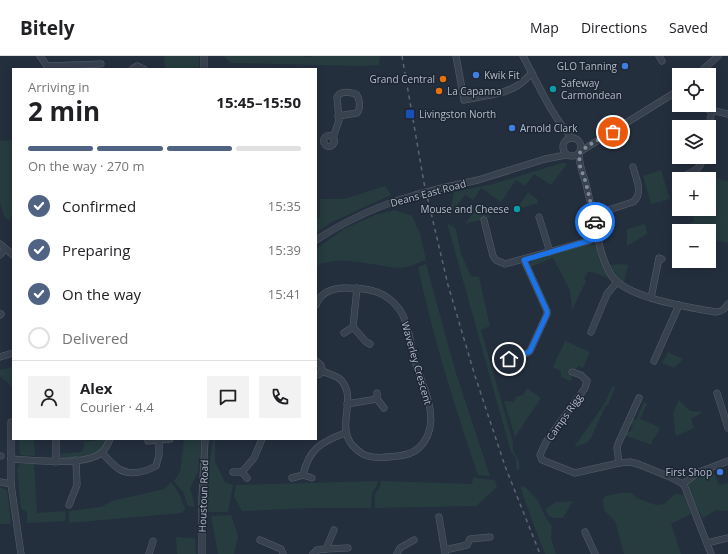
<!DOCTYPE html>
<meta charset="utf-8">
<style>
body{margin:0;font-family:"Open Sans",sans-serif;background:#f2f2f2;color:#202124;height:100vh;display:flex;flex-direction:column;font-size:15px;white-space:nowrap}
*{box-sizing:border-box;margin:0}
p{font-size:13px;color:#757577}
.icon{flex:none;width:22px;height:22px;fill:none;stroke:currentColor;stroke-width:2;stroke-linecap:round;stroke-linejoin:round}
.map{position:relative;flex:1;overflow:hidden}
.details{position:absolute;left:12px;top:12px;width:305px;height:372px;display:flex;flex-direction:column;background:#fff;border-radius:0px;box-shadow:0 2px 10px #0003}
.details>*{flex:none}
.buttons{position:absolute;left:672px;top:12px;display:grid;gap:8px}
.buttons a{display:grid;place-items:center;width:44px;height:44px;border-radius:0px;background:#fff;box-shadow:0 2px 10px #0003;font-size:20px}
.pin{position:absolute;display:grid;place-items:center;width:34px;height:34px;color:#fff;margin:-17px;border:2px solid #fff;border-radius:50%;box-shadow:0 1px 4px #0007}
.courier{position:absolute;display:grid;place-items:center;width:40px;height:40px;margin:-20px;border:3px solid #1a73e8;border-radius:50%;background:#fff;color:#222;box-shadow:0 1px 5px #0007}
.head em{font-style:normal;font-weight:700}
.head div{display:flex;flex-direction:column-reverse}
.head{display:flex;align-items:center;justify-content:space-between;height:68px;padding:0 16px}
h1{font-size:26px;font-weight:700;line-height:30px}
.bar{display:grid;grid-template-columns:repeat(4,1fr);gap:6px 4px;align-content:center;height:48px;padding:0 16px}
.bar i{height:5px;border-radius:3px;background:#e0e0e0}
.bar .active{background:#506383}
.bar p{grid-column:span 4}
.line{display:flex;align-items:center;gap:10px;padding:0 16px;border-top:1px solid #e0e0e0}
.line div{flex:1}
.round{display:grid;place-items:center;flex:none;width:42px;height:42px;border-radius:0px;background:#f2f2f2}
ol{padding:0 16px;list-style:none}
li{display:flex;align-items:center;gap:12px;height:44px}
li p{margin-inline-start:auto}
li .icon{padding:4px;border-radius:50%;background:#506383;color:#fff;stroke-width:4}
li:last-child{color:#757577}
li i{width:22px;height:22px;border:2px solid #e0e0e0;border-radius:50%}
header{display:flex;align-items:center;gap:24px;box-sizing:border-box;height:56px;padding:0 20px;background:#fff;border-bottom:1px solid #e0e0e0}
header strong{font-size:19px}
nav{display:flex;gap:22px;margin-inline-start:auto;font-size:14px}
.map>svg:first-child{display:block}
.green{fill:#263c3f}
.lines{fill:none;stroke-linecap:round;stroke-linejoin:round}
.minor-casing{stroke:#565f6c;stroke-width:7}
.minor{stroke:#38414e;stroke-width:6}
.rail{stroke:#5a6575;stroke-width:1.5;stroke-dasharray:4 4;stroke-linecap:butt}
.minor-bridge-casing{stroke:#565f6c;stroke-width:7;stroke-linecap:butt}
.minor-bridge{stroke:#38414e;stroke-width:6}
.done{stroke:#828b98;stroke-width:4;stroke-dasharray:0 7.2}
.route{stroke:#1a73e8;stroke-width:5}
.shop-dot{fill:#3f7fe0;stroke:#1d2633;stroke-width:1.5}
.food-dot{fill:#e8710a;stroke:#1d2633;stroke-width:1.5}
.culture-dot{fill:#0f9aa8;stroke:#1d2633;stroke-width:1.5}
.transit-dot{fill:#1a4fb4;stroke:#1d2633;stroke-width:1.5}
.labels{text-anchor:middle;stroke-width:3;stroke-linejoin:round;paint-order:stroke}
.poi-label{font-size:10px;fill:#b4bcc9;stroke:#1d2633;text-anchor:start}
.street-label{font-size:10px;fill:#b4bcc9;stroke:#1d2633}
</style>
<header>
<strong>Bitely</strong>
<nav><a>Map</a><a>Directions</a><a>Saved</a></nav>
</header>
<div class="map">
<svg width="728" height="498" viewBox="0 0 728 498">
<rect width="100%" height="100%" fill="#242f3e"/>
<g class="green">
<polygon points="164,0 199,0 199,13 165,13"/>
<polygon points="224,0 301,0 310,1 313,0 380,0 379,9 362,10 230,7"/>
<polygon points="13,84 13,157 10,165 4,160 0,146 0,85"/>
<polygon points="562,107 567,108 551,129 534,118 525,130 516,124 501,146 481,132 473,144 465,139 449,160 454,136 493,128"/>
<polygon points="661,114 670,143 651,148 643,120"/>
<polygon points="712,122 728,125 728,187 709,183 709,175 687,175 681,170 694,166 692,153 709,153 709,123"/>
<polygon points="385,130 391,139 330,167 316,177 316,164 320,161 320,143 344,143"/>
<polygon points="528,136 537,143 538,147 519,153 518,151"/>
<polygon points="477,151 491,161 465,168"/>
<path d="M395,154L412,160L420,177L426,204C418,207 407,212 399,212C373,210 341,198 316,210V193L344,173L375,159Z"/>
<path d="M447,167L455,172L456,174L461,198L471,220L479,221L490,270L481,274L513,386C510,398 524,404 518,415L516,412V402L511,396Z"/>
<polygon points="645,168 647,178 627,190 627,173"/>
<polygon points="589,188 595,189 598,193 608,223 596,217 588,216 584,223 586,225 572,254 570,234 553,202 530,211 531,206 533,203"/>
<path d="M426,208L455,314L490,420L478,419C455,351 433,282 418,211Z"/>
<polygon points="621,208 628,209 624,227 613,217 609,209"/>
<polygon points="565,285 590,296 583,312 578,310 576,314 570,312 567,318 572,320 571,325 561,321 561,315 553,311"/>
<polygon points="668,296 681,302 683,303 674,312 662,307"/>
<polygon points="13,311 13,332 0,320 0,314"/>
<polygon points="613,329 615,331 608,349 606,349 591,382 587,387 574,391 605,347"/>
<polygon points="527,332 541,342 515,381 504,345 514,346 516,341 523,339"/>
<polygon points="679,344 690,355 703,356 691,363 694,372 677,380 675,377 673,357"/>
<path d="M644,346L647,348L640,363L659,371V374C657,379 653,382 651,388H649L624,379L626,375L630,376L633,369L629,367L631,362L636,364Z"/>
<polygon points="19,383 34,383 35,400 20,399"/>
<path d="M106,383C102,403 78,401 62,403L60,401L59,398L81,396L84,392V386Z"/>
<polygon points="184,383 202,383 198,416 190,432 195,451 188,450 183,436 174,425 180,416"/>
<polygon points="213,383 215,383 215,406 225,426 233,429 228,456 205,456 205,424 211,398"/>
<polygon points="20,408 34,408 37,457 66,455 65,465 27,467 27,456 21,453 17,413"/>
<polygon points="710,414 715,419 719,429 728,427 728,455 716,454 703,462 693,444 688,429 690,425"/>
<polygon points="473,421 482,423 495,424 497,431 476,450 375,452 375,438 380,430 381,425 472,428"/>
<polygon points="378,425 377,429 372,437 371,452 311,452 242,455 234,441 236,429"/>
<polygon points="171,426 180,439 185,453 182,457 69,467 69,455 101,451 112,445 164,433"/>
<polygon points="524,430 537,443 546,462 552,470 551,482 556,498 545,498 536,475 520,431"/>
<polygon points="0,431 7,434 11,468 0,468"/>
<polygon points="621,437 632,437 637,442 656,449 664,448 675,438 684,439 691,458 671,468 681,498 624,498 615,465 604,454 603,444 605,440"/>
<polygon points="573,445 563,462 554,462 549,460 545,453 556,446"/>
<polygon points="231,459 238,480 234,498 218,498 211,460"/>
<polygon points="176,481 195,482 196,498 177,498"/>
</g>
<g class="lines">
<g class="minor-casing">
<g id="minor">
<polyline points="40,0 47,10 47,13"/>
<polyline points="204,0 204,13"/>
<path d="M456,0L464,44C483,40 504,39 520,28C524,25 528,21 532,17"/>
<path d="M523,0C535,22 555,67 573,82"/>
<polyline points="659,0 662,5"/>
<polyline points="47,10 101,8"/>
<polyline points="132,13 137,10 144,13"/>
<polyline points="697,19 718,0"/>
<polyline points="699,51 728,58"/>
<polyline points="709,71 712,54"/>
<circle cx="329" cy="85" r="5.5"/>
<circle cx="572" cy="91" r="9"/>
<path d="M333,82L339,64L337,41C340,35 349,36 356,38C360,43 361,52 357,57L338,60"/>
<polyline points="581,95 679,34"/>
<path d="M579,98C579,109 583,118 586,128C588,138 591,148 593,158C597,177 600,201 611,219C626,242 688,251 715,256C722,256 725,253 728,248"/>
<path d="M688,123L686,119C696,114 701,112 703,101"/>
<polyline points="446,131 478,124 545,103 566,99"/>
<path d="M593,159L633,146C644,137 636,123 633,111"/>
<polyline points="539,161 550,196"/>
<polyline points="484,164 493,200 496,204 505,208 599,182"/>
<path d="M316,184C347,164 379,149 415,139"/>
<polyline points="0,188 13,199"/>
<polyline points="0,199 5,193"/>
<polyline points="357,232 353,271 366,286 370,288"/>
<polyline points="651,242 659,202 662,203"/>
<path d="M316,249C321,236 332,232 345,232C363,232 379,233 393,246C410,262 409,285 415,305C422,330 441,361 424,386C418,395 409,399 398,400C388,401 378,403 368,400C362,399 357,394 353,390C335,371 358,342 341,324C336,319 328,318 322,315"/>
<polyline points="0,259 1,258"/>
<polyline points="591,276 607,238 617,226"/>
<polyline points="344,277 353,271"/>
<polyline points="0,301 13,297"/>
<polyline points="316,305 321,309 322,313 320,318 316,319"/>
<polyline points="654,305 679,249"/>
<polyline points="499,306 527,297 530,295 547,258 547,255 524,204"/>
<polyline points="572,316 581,319 587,325 585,332 546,386 540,399 542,404 575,417 619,407 630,406 638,408 670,421 683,428 685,431 711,498"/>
<polyline points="377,337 377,343 384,352"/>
<polyline points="717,337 728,372"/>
<polyline points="347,348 377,343"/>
<polyline points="11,366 11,428 21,498"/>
<polyline points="56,383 56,406"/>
<polyline points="148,385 170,383"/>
<path d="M102,397C107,402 113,409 119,413C130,420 145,416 156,410L159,399V384"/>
<polyline points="0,400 1,400"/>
<path d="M11,403C31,404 87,411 102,396C106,393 108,388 110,383"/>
<polyline points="619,407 617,392 618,388 639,342"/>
<polyline points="233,416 242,416 247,422"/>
<polyline points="242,416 254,402 262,383"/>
<polyline points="292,422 303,419"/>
<path d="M312,422L303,419C309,393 321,386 345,377"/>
<polyline points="0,426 11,428"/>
<polyline points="683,428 697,417 728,405"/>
<polyline points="69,449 77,429 76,404"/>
<polyline points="439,461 445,497"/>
<polyline points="585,476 595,498"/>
<polyline points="260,484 281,493 283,498"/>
<polyline points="707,487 728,482"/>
<polyline points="326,493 348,492"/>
<polyline points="445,494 467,489 470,483 490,481"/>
<polyline points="149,498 153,485"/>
<polyline points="202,498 202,443 205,383"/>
<polyline points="313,498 317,494 326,493 334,474"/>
<polyline points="397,498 400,492 414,484"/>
</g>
</g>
<use href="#minor" class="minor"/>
<polyline class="rail" points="402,0 424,127 448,229 475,320 505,410 540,498"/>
<g class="minor-bridge-casing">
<polyline id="minor-bridge" points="415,139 446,131"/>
</g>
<use href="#minor-bridge" class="minor-bridge"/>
</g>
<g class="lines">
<polyline class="done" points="595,166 586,127 580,110 579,98 581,95 589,89 613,76"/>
<polyline class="route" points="509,303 527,297 530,295 547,258 547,255 524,204 598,182 595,166"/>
</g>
<g class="shop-dot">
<circle cx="625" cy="10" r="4"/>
<circle cx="476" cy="19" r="4"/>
<circle cx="512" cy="72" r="4"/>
<circle cx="720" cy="416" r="4"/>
</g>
<g class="food-dot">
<circle cx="443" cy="23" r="4"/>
<circle cx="439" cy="35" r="4"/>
</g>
<g class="culture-dot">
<circle cx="553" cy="33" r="4"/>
<circle cx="517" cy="153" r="4"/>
</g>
<rect class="transit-dot" x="405" y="53" width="10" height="10" rx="2"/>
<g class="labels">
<g class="poi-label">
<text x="617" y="14" text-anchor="end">GLO Tanning</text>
<text x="484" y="23">Kwik Fit</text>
<text x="435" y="27" text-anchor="end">Grand Central</text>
<text x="561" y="31">Safeway<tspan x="561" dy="12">Carmondean</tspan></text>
<text x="447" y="39">La Capanna</text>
<text x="419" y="62">Livingston North</text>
<text x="520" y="76">Arnold Clark</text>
<text x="509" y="157" text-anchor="end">Mouse and Cheese</text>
<text x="712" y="420" text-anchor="end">First Shop</text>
</g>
<g class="street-label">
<text transform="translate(428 137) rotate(-15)" y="4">Deans East Road</text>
<text transform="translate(417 307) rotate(74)" y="4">Waverley Crescent</text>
<text transform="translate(564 361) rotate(-55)" y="4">Camps Rigg</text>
<text transform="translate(203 440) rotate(-88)" y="4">Houstoun Road</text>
</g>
</g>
</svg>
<div class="buttons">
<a><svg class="icon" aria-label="locate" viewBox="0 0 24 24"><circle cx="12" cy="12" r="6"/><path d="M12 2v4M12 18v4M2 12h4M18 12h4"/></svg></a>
<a><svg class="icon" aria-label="layers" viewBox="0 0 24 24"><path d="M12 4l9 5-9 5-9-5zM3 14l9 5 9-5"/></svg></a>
<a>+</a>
<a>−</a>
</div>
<div class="pin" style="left:613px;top:76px;background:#ea580c"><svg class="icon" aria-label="bag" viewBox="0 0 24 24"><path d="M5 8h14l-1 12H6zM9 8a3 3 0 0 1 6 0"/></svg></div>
<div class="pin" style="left:509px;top:303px;background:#1f2937"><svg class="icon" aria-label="home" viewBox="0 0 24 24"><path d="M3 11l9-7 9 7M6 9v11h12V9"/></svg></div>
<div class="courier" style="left:595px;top:166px"><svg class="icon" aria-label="car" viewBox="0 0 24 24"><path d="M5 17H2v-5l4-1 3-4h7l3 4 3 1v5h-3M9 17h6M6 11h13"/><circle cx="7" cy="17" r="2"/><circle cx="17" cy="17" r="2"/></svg></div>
<section class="details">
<div class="head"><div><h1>2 min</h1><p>Arriving in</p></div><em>15:45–15:50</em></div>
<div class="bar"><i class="active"></i><i class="active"></i><i class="active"></i><i></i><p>On the way · 270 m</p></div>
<ol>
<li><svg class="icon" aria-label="check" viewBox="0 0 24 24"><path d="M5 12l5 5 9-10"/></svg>Confirmed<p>15:35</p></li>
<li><svg class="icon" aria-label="check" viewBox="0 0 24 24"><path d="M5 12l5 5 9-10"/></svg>Preparing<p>15:39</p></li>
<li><svg class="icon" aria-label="check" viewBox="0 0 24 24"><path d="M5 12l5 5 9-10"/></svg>On the way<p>15:41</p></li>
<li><i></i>Delivered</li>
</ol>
<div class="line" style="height:72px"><a class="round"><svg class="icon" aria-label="person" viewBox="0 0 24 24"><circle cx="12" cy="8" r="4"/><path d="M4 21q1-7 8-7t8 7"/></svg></a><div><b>Alex</b><p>Courier · 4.4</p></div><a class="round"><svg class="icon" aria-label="chat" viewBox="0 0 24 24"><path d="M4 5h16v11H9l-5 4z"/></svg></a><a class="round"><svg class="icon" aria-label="phone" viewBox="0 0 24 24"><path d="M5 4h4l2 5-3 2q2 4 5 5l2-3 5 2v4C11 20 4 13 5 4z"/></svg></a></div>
</section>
</div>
